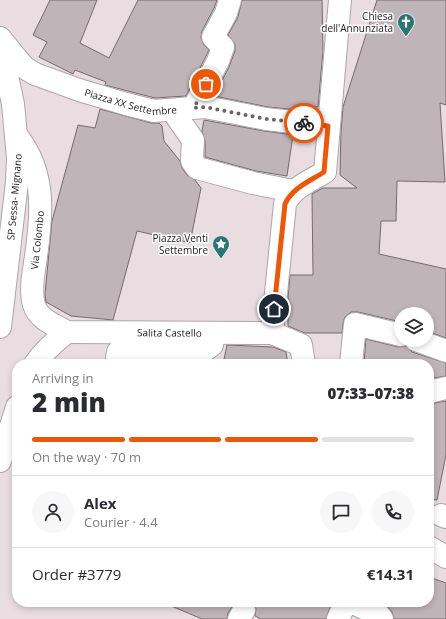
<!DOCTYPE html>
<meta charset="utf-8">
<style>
body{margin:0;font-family:"Open Sans",sans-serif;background:#f7f7f7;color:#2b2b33;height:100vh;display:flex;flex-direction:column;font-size:15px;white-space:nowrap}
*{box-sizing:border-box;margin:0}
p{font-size:13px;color:#7c7c81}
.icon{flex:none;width:22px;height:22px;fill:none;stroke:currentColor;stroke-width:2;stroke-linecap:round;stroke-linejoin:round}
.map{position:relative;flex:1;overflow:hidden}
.drawer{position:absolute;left:12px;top:359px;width:422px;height:248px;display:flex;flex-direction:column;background:#fff;border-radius:16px;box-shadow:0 2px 6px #0003}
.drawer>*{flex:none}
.fabs{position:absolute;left:394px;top:307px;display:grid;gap:8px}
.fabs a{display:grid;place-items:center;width:40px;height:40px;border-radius:50%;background:#fff;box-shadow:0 2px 6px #0003;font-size:20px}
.pin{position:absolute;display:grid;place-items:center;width:34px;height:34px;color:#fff;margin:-17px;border:2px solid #fff;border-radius:50%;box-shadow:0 1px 4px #0007}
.courier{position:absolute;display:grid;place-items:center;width:40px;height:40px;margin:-20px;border:3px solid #ea580c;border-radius:50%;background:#fff;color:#222;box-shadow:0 1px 5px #0007}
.overview em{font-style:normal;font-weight:800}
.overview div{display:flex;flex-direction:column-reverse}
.overview{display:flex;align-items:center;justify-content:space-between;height:68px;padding:0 20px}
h1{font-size:26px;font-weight:800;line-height:30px}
.bar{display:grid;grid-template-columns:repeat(4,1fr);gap:6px 4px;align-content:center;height:48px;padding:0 20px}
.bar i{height:5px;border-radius:3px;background:#e1e1e2}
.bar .on{background:#ea580c}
.bar p{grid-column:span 4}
.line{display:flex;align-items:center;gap:10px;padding:0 20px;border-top:1px solid #e1e1e2}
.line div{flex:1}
.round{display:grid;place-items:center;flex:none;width:42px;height:42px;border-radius:21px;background:#f7f7f7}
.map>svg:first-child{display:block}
.building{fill:#bfb4b7;stroke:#756b6e}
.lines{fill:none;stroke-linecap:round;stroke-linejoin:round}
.minor-casing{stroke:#afa4a8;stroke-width:24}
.minor{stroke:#fff;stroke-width:22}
.done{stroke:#6a6365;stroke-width:4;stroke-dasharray:0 7.2}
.route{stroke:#ea580c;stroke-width:5}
.labels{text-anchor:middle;stroke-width:3;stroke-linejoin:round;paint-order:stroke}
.poi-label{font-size:10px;fill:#252122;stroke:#fff;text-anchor:end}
.street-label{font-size:10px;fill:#252122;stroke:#fff}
</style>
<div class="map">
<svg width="446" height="619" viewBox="0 0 446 619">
<rect width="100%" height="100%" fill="#e9dde1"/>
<g class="building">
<polygon points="50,0 97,0 80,43 109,58 138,0 217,0 214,8 202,31 201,38 204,45 209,50 186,96 155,98 105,85 106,82 75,70 73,74 39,57 47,42 33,35"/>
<polygon points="242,0 322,0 323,51 318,107 310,106 310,111 268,107 214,96 229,67 235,51 235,44 228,35 238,17"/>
<polygon points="377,0 446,0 446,105 440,103 445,182 397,181 396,221 381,221 379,254 446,269 446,338 427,331 427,314 401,314 401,322 358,312 351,312 345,317 343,323 342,333 305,333 288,326 288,298 290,275 313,275 312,194 323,188 357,188 340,175 341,132 343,107"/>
<polygon points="100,109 151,123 159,123 162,126 164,141 180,161 182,168 187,175 195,180 201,188 190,243 137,231 113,320 71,316 46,302 45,294 52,221 78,125 95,128"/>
<polygon points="204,120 264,131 293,135 287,176 256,171 205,157 205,141 202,131"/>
<polygon points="366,339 398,347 406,346 412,352 446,363 446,376 429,379 429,364 364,364"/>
<polygon points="227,345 273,347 286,352 288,364 223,364"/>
<polygon points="446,401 446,455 437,500 429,499 429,404"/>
<polygon points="429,577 446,583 446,619 394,619 392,612 389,608 381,602 429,602"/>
<polygon points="162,602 235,602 228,613 227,619 202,619"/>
<polygon points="253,602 332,602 326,619 261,619 255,616 256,609"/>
</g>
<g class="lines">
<g class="minor-casing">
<g id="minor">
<path id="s1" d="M0,38L17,59L25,68L35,74L79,90L126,104L154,111L205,107L266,119L328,126"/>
<polyline points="0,43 13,104 18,158 17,182 0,327"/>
<polyline points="194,107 218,61 223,47 213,37 226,13 230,0"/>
<polyline points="172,110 193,140 192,161 197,168 253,183 293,191"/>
<path id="s2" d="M17,136C47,174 42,217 35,263C33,276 30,292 34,305C39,320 55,325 67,332L272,333"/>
<polyline points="416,340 446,351"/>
<path d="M35,364C44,351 54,342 67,332"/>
<polyline points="124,364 119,362 117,357 118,352 123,349 165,349 190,351 205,350 212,345 214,333"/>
<path d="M304,364L301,345L272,333L285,204C292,188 310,181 325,172L340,0"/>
<polyline points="351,364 355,324 401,335"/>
<polyline points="429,392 446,388"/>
<polyline points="0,461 17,407"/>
<polyline points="441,515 446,517"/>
<polyline points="429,547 446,557"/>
<polyline points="351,602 379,615 382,619"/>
<polyline points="239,619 244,610"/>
<polyline points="338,619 346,602"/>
</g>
</g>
<use href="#minor" class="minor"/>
</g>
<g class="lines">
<polyline class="done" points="206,84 194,108 205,107 266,119 304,123"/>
<path class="route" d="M274,309L285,204C292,188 310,181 324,172L328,126L304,123"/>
</g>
<defs>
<g id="church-pin" transform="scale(0.9)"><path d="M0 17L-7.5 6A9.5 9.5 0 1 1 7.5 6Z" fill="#2b7573" stroke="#fff"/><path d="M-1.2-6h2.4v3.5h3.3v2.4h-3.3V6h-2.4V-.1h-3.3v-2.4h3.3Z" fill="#fff"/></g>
<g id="sight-pin" transform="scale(0.9)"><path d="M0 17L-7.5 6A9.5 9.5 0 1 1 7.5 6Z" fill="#2b7573" stroke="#fff"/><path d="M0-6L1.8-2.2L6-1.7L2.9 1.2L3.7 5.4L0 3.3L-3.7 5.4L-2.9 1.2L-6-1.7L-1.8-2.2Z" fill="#fff"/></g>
</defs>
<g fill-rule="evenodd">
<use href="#church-pin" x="406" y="22"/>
<use href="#sight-pin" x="221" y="244"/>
</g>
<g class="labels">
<g class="poi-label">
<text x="393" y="20">Chiesa<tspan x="393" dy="12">dell'Annunziata</tspan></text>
<text x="208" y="242">Piazza Venti<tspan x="208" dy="12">Settembre</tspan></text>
</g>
<g class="street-label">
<text dy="4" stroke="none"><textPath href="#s1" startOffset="151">Piazza XX Settembre</textPath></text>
<text transform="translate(14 197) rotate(-85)" y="4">SP Sessa- Mignano</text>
<text transform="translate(37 240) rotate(-84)" y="4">Via Colombo</text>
<text dy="4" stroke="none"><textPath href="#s2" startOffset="321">Salita Castello</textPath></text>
</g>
</g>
</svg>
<div class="fabs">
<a><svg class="icon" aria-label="layers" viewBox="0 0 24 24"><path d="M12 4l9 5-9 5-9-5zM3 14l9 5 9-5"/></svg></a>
</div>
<div class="pin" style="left:206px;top:84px;background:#ea580c"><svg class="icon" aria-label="bag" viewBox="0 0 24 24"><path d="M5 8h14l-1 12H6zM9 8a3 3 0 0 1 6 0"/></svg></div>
<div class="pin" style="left:274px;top:309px;background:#1f2937"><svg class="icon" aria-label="home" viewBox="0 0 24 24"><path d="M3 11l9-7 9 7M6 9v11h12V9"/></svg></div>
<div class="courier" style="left:304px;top:123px"><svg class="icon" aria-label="bike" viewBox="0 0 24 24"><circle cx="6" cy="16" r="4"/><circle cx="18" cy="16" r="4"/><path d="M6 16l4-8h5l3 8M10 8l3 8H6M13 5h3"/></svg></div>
<section class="drawer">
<div class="overview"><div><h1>2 min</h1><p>Arriving in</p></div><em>07:33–07:38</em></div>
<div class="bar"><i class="on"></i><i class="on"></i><i class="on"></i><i></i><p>On the way · 70 m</p></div>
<div class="line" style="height:72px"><a class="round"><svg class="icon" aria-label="person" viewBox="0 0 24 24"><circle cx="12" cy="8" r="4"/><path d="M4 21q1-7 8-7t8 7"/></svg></a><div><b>Alex</b><p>Courier · 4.4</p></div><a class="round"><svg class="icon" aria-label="chat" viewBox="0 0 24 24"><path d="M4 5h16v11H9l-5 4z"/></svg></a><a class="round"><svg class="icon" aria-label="phone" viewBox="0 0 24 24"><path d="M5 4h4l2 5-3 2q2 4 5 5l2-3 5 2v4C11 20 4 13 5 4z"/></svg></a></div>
<div class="line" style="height:52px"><div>Order #3779</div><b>€14.31</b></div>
</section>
</div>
